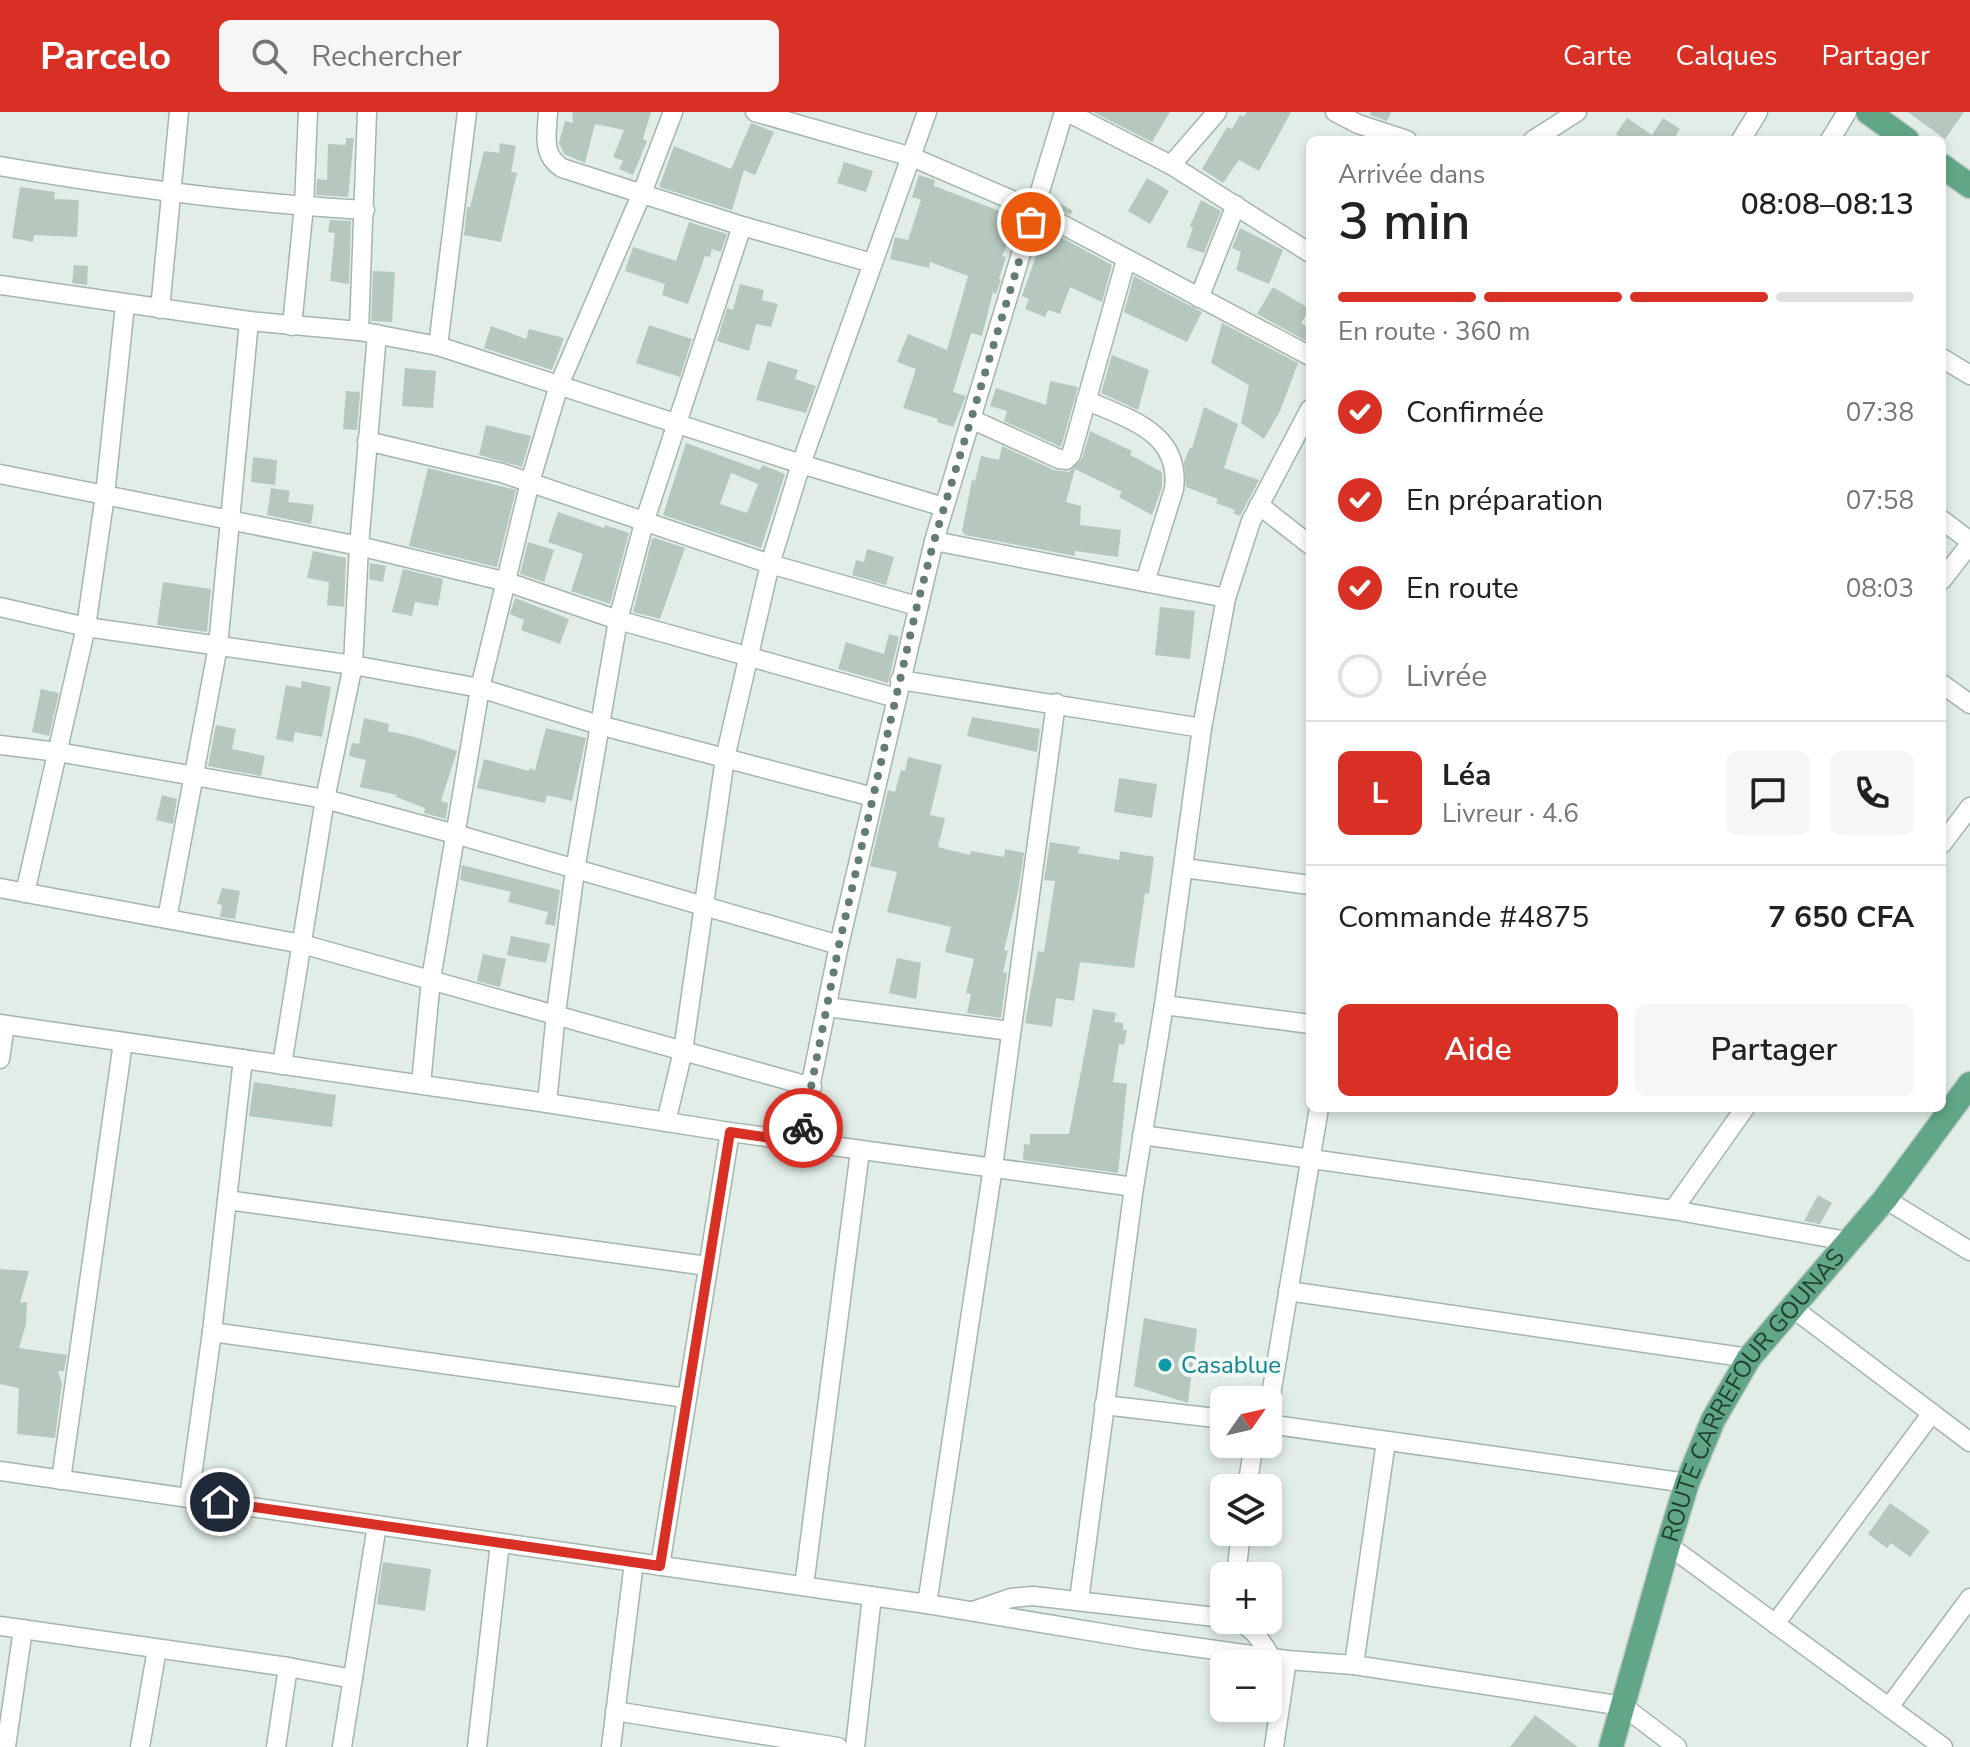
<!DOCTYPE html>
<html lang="fr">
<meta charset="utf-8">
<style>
body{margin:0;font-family:"Nunito Sans",sans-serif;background:#f6f6f6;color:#222;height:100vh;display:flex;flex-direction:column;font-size:30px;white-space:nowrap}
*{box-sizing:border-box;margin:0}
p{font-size:26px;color:#767676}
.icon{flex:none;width:44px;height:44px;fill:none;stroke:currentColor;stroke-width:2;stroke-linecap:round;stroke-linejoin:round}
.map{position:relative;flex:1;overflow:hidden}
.drawer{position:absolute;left:1306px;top:24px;width:640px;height:976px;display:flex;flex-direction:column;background:#fff;border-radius:12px;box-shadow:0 4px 12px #0003}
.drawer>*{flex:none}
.needle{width:52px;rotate:56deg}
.buttons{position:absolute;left:1210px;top:1274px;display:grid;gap:16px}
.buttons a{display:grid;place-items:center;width:72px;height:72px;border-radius:12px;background:#fff;box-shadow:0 4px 12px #0003;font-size:40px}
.pin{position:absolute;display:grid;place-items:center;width:68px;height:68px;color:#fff;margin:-34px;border:4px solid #fff;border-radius:50%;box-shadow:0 2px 8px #0007}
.courier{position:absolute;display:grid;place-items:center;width:80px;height:80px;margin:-40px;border:6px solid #d93025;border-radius:50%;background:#fff;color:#222;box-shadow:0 2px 10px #0007}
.headline em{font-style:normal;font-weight:600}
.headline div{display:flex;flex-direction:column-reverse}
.headline{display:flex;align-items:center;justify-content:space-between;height:136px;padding:0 32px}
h1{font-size:52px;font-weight:600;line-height:60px}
.bar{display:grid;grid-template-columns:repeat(4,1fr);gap:12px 8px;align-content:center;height:96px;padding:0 32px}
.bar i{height:10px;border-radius:6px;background:#e0e0e0}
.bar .active{background:#d93025}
.bar p{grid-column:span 4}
.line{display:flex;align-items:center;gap:20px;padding:0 32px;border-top:2px solid #e0e0e0}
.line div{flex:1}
.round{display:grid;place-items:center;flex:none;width:84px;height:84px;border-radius:12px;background:#f6f6f6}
ol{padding:0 32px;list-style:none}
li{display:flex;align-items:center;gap:24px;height:88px}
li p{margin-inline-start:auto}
li .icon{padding:8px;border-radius:50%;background:#d93025;color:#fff;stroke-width:4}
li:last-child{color:#767676}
li i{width:44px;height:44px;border:4px solid #e0e0e0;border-radius:50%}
.primary-button{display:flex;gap:16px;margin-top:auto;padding:16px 32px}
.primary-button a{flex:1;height:92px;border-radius:12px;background:#d93025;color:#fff;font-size:32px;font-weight:600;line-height:92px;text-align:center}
.primary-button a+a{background:#f6f6f6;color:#222}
header{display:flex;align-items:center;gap:48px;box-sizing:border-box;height:112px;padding:0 40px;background:#d93025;color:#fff}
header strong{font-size:38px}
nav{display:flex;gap:44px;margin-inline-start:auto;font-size:28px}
.search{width:560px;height:72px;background:#f6f6f6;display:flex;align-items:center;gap:20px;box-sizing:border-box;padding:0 28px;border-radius:12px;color:#767676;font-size:30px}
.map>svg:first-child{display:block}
.building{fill:#b6c8be;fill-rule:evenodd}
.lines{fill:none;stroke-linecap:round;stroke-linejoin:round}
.minor-casing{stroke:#a3b6ac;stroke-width:21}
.major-casing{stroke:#c1cac5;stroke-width:27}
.minor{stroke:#fff;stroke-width:18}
.major{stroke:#62a688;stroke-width:24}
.done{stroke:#647d70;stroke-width:8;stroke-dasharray:0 14.4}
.route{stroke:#d93025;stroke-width:10}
.culture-dot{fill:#0f9aa8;stroke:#f2f9f4;stroke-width:3}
.labels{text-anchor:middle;stroke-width:8;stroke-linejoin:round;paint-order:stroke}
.culture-label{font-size:24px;fill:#0d838f;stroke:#f2f9f4;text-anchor:start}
.street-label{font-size:24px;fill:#204031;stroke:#f2f9f4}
</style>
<header>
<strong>Parcelo</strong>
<div class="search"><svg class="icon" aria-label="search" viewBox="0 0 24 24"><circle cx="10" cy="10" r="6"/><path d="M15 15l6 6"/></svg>Rechercher</div>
<nav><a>Carte</a><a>Calques</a><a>Partager</a></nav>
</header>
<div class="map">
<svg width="1970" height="1635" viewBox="0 0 1970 1635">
<rect width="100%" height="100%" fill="#e1ede6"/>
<g class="building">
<polygon points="572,0 651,0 643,27 647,29 633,63 619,57 623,49 613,45 624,18 595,12 585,51 564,42 559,31 565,9 573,11"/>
<polygon points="1093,0 1170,0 1152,30"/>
<polygon points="1247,0 1291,0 1259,59 1239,48 1223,71 1202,57 1227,15 1232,17 1240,3 1243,5"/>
<polygon points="1371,0 1391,0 1387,9 1370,3"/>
<polygon points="1908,0 1964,0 1945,27"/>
<polygon points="1627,6 1652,23 1663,6 1680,17 1673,28 1624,28 1616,22"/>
<polygon points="751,11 774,20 755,63 744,58 732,98 659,75 674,34 731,57"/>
<polygon points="346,26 354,26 348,85 316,83 317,67 327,68 328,32 346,33"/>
<polygon points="500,31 516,34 511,60 517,61 501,130 464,123 467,95 470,95 484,39 499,41"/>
<polygon points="844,50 873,59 866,80 837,71"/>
<polygon points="919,63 935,68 934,74 1018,106 1002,144 1006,145 999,167 1001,168 996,182 993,180 982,224 971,221 953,280 966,284 953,315 937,310 938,307 903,296 916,257 897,250 908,222 947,238 968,164 930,150 929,156 890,147 895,125 908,128 921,88 912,85"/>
<polygon points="1147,66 1169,79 1150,112 1128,99"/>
<polygon points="20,75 55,80 54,87 79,88 77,125 34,123 33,130 12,126"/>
<polygon points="1054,88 1073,99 1070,103 1050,93"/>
<polygon points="1201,88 1221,99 1204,141 1186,135 1193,116 1190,114"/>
<polygon points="330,108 351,109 349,172 330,169 335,121 328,120"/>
<polygon points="689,110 727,122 721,140 712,137 710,145 705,144 688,192 662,183 665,172 625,159 633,135 676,149"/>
<polygon points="1042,115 1112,153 1102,190 1070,175 1060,202 1048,198 1045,205 1025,197 1029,187 1022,184 1043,124 1039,123"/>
<polygon points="1240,116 1283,138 1269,172 1236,158 1241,140 1232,136"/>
<polygon points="74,153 88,154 87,173 72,171"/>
<polygon points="373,159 395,160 392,210 371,209"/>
<polygon points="1134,164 1202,200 1187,230 1124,200"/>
<polygon points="740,172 764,178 762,188 778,192 771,215 756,212 749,239 717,229 727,196 733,198"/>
<polygon points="1273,175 1310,197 1301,211 1310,217 1308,230 1257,202"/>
<polygon points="1222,211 1298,251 1280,299 1264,327 1241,311 1249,273 1211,251"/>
<polygon points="649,213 692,227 680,265 636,251"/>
<polygon points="491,214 526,227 529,217 564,226 552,258 484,236"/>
<polygon points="1112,243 1149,258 1138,298 1101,281"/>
<polygon points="768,249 798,258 795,267 816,274 806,301 756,288"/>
<polygon points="405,256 436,259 433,296 402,294"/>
<polygon points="1050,269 1078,275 1061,335 1004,309 1007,299 990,294 996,276 1046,293"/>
<polygon points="346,279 360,280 357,318 343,317"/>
<polygon points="1204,295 1238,312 1224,356 1259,368 1240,404 1233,401 1235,398 1216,391 1218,387 1186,375 1184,350 1190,335 1192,336"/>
<polygon points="486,313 531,324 522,355 479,343"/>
<polygon points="1090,319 1132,339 1130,343 1162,360 1162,375 1152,403 1119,385 1122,380 1075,357 1066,390 1081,394 1080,413 1121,418 1118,445 1075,439 1075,444 965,423 962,419 972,368 975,369 981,344 999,348 1002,334 1054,358 1069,360 1082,347"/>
<path d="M686,331L760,358L762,353L785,362L761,436L663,403ZM731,361L758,372L747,401L720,392Z"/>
<polygon points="253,345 277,348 275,373 251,370"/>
<polygon points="428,356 516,378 497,455 409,434"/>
<polygon points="271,376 290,379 288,390 314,393 311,412 267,403"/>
<polygon points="558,400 604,416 605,413 629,421 610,492 571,479 583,442 548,430"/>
<polygon points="655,426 685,436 660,507 633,500 652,427"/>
<polygon points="528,430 554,438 544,470 520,462"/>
<polygon points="867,437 894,445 886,473 852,463 856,448 864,450"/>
<polygon points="313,439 346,446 344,495 327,493 329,470 307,466"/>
<polygon points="370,451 386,454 383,470 369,467"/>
<polygon points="403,457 443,467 438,494 415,490 412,504 392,500"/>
<polygon points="163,470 211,477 207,520 157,513"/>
<polygon points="515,486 569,507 560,532 521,518 524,508 510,502"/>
<polygon points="1160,495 1195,499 1190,547 1155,543"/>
<polygon points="889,522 899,525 888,571 838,557 846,530 884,542"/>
<polygon points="302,569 331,575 322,625 295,620 293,630 276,627 286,573 301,576"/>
<polygon points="41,577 59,581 49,624 32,620"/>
<polygon points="972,605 1040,617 1037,640 967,624"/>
<polygon points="364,606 389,612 388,619 415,625 457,639 441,689 448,691 446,707 424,701 425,696 396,685 397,683 360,675 366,648 349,644 352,631 359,632"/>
<polygon points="216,613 236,617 232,637 265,644 261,664 208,654"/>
<polygon points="546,616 586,626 572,689 547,683 545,691 477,676 484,647 529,659 530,656 535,658"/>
<polygon points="908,645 942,653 930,703 945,706 938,735 970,743 971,739 1004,745 1005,737 1024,741 1018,780 1004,838 1008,839 1003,860 1007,861 1001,906 967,901 971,882 966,881 974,847 945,840 951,815 887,800 897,760 870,754 888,678 895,680 901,658 905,659"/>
<polygon points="1119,666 1157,672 1152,706 1114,700"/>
<polygon points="162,683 177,687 173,712 156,708"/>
<polygon points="1050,730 1080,735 1078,741 1119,748 1120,739 1154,745 1149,782 1145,781 1134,856 1080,850 1074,889 1056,886 1052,915 1025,911 1038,839 1044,840 1055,769 1044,768"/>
<polygon points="462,753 560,778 555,814 545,812 548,800 508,790 511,780 460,768"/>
<polygon points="222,776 240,779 235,807 220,805 222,793 217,792"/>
<polygon points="511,824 550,832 546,851 507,843"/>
<polygon points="483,842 506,847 500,875 477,869"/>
<polygon points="897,846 921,851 916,887 889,881"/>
<polygon points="1093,897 1116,901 1114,910 1123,911 1123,918 1127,918 1124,933 1119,932 1113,970 1127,972 1118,1061 1023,1048 1024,1032 1030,1033 1030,1022 1069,1022"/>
<polygon points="254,970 336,983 332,1015 249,1004"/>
<polygon points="1818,1083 1832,1091 1820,1112 1804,1109"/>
<polygon points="0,1157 29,1159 20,1191 27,1190 26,1212 19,1236 67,1243 64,1259 58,1259 62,1272 55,1326 17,1322 19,1276 0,1272"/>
<polygon points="1144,1206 1197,1217 1188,1291 1134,1274"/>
<polygon points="1890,1391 1930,1419 1910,1445 1891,1431 1887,1436 1868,1422"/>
<polygon points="383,1450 431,1457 425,1499 377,1492"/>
<polygon points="1535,1603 1578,1635 1510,1635"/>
</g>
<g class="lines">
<g class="minor-casing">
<g id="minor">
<path d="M548,0C547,22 541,43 562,56L742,114L872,151"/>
<polyline points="755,0 912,45 1035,98 1310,244"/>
<polyline points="1067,0 1171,53 1310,141"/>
<polyline points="1335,0 1358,12 1407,28"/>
<polyline points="1533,28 1577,0"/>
<polyline points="1741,28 1758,0"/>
<polyline points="1830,28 1847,0"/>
<polyline points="1171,53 1217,0"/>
<path d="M0,54C121,75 242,91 365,98"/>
<polyline points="0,173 249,209 359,219 438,234 801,352 944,395"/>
<polyline points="1199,186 1236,93"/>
<polyline points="160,197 179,0"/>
<polyline points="292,214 304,94 308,0"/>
<polyline points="359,219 367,0"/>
<polyline points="438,234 467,0"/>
<polyline points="1942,246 1970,263"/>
<path d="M1086,288C1128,307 1181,320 1174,377L1145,470"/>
<polyline points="971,307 1059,347 1066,348 1071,343 1126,148"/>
<polyline points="367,329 502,361 770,452 917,494"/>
<polyline points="0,362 359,434 507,470 618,508 896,586"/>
<polyline points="1259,393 1310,433"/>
<polyline points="1942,408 1970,429"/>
<polyline points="934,429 1226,486"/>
<polyline points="1942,468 1970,432"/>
<polyline points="0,495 86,515 353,553 480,576 599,613 873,685"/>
<polyline points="900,568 1202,616"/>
<polyline points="1942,572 1970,592"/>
<polyline points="0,633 58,640 325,687 455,722 839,833"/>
<polyline points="1942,732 1970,695"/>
<polyline points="1184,756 1310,773"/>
<polyline points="0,776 302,832 812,975"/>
<polyline points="25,781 86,515 105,383 125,193"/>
<polyline points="167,807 218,534 249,209"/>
<polyline points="1164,893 1310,912"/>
<polyline points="827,895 1010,919"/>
<polyline points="0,912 547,991 730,1020 1134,1075"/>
<polyline points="0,947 5,913"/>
<polyline points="282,953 325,687 353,553 359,434 377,222"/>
<polyline points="421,972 431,867 480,576 530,370 559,273 642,81 673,0"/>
<polyline points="547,991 556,901 575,758 618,508 644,411 742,114"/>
<polyline points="666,1010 683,939 725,646 770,452 801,352 927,0"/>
<polyline points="1142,1023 1673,1098 1847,1129"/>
<polyline points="799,1030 839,833 934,429 1064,0"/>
<polyline points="1885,1087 1970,1139"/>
<polyline points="227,1088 707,1154"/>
<polyline points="1673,1098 1745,996"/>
<polyline points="1288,1179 1749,1246"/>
<polyline points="1790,1194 1970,1330"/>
<polyline points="212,1220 686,1286"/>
<polyline points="1104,1293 1224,1307"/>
<polyline points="1268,1301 1319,996"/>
<polyline points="1268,1312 1687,1371"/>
<polyline points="0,1359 927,1492 1144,1528 1287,1548 1354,1553 1623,1594 1677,1635"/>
<polyline points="61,1368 123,930"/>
<polyline points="1247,1376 1252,1344 1256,1332"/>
<polyline points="189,1386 212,1220 243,947"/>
<polyline points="1668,1433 1943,1635"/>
<polyline points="660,1454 730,1020"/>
<polyline points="1236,1464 1241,1420"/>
<polyline points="804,1474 860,1039"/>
<polyline points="1079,1488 1134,1075 1164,893 1202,616 1226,486 1251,409 1310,297"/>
<polyline points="927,1492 993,1055 1056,591"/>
<polyline points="973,1499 1011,1486 1033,1484 1224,1506"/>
<path d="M1234,1508C1253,1514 1262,1530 1272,1547"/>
<polyline points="1775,1512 1932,1301"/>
<polyline points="0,1514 288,1555 353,1567"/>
<polyline points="1354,1553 1386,1329"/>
<polyline points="1889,1595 1970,1486"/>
<polyline points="615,1599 838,1635"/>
<polyline points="6,1635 23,1517"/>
<polyline points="140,1635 157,1537"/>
<polyline points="276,1635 288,1555"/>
<polyline points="342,1635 377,1413"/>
<polyline points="477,1635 500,1431"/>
<polyline points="611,1635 634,1450"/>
<polyline points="855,1635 872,1484"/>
<polyline points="1274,1635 1287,1548"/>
</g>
</g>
<g class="major-casing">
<g id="major">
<polyline points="1868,0 1907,28"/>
<polyline points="1942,54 1970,74"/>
<path id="s1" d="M1611,1635L1668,1433L1687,1371L1713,1308L1749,1246L1885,1087L1970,972"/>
</g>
</g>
<use href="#minor" class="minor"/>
<use href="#major" class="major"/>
</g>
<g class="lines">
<polyline class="done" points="803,1016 839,833 917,494 934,429 1031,110"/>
<polyline class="route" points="220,1390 660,1454 730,1020 799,1030 803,1016"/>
</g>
<circle class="culture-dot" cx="1165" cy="1253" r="8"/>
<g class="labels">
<g class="culture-label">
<text x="1181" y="1261">Casablue</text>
</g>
<g class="street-label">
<text dy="8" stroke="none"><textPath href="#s1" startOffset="384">ROUTE CARREFOUR GOUNAS</textPath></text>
</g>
</g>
</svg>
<div class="buttons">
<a><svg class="needle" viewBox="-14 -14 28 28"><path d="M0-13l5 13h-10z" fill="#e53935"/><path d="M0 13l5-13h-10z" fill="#767676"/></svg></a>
<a><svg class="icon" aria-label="layers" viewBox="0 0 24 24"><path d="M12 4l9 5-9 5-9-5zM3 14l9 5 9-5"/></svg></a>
<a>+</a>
<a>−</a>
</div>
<div class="pin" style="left:1031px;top:110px;background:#ea580c"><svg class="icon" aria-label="bag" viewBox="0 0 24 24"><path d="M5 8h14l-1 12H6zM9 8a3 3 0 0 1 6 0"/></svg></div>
<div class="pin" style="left:220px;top:1390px;background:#1f2937"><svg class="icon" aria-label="home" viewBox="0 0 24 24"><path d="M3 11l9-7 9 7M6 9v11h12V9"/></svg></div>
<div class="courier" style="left:803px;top:1016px"><svg class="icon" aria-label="bike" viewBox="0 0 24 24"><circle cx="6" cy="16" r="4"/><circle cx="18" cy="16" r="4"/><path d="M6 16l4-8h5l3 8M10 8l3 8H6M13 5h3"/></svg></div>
<section class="drawer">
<div class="headline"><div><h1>3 min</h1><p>Arrivée dans</p></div><em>08:08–08:13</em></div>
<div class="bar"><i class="active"></i><i class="active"></i><i class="active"></i><i></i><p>En route · 360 m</p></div>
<ol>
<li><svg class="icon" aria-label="check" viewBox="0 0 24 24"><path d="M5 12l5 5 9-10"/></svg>Confirmée<p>07:38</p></li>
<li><svg class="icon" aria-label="check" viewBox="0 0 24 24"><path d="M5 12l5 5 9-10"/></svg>En préparation<p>07:58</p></li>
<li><svg class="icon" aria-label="check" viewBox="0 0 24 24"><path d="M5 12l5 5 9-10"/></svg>En route<p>08:03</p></li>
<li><i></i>Livrée</li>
</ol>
<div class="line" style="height:144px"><b class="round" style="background:#d93025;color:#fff">L</b><div><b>Léa</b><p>Livreur · 4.6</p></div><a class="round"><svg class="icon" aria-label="chat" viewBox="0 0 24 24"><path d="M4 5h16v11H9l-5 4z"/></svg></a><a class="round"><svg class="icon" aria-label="phone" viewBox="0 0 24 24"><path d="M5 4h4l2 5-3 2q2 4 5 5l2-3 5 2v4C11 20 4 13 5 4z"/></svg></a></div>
<div class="line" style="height:104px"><div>Commande #4875</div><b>7 650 CFA</b></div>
<div class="primary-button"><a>Aide</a><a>Partager</a></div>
</section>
</div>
